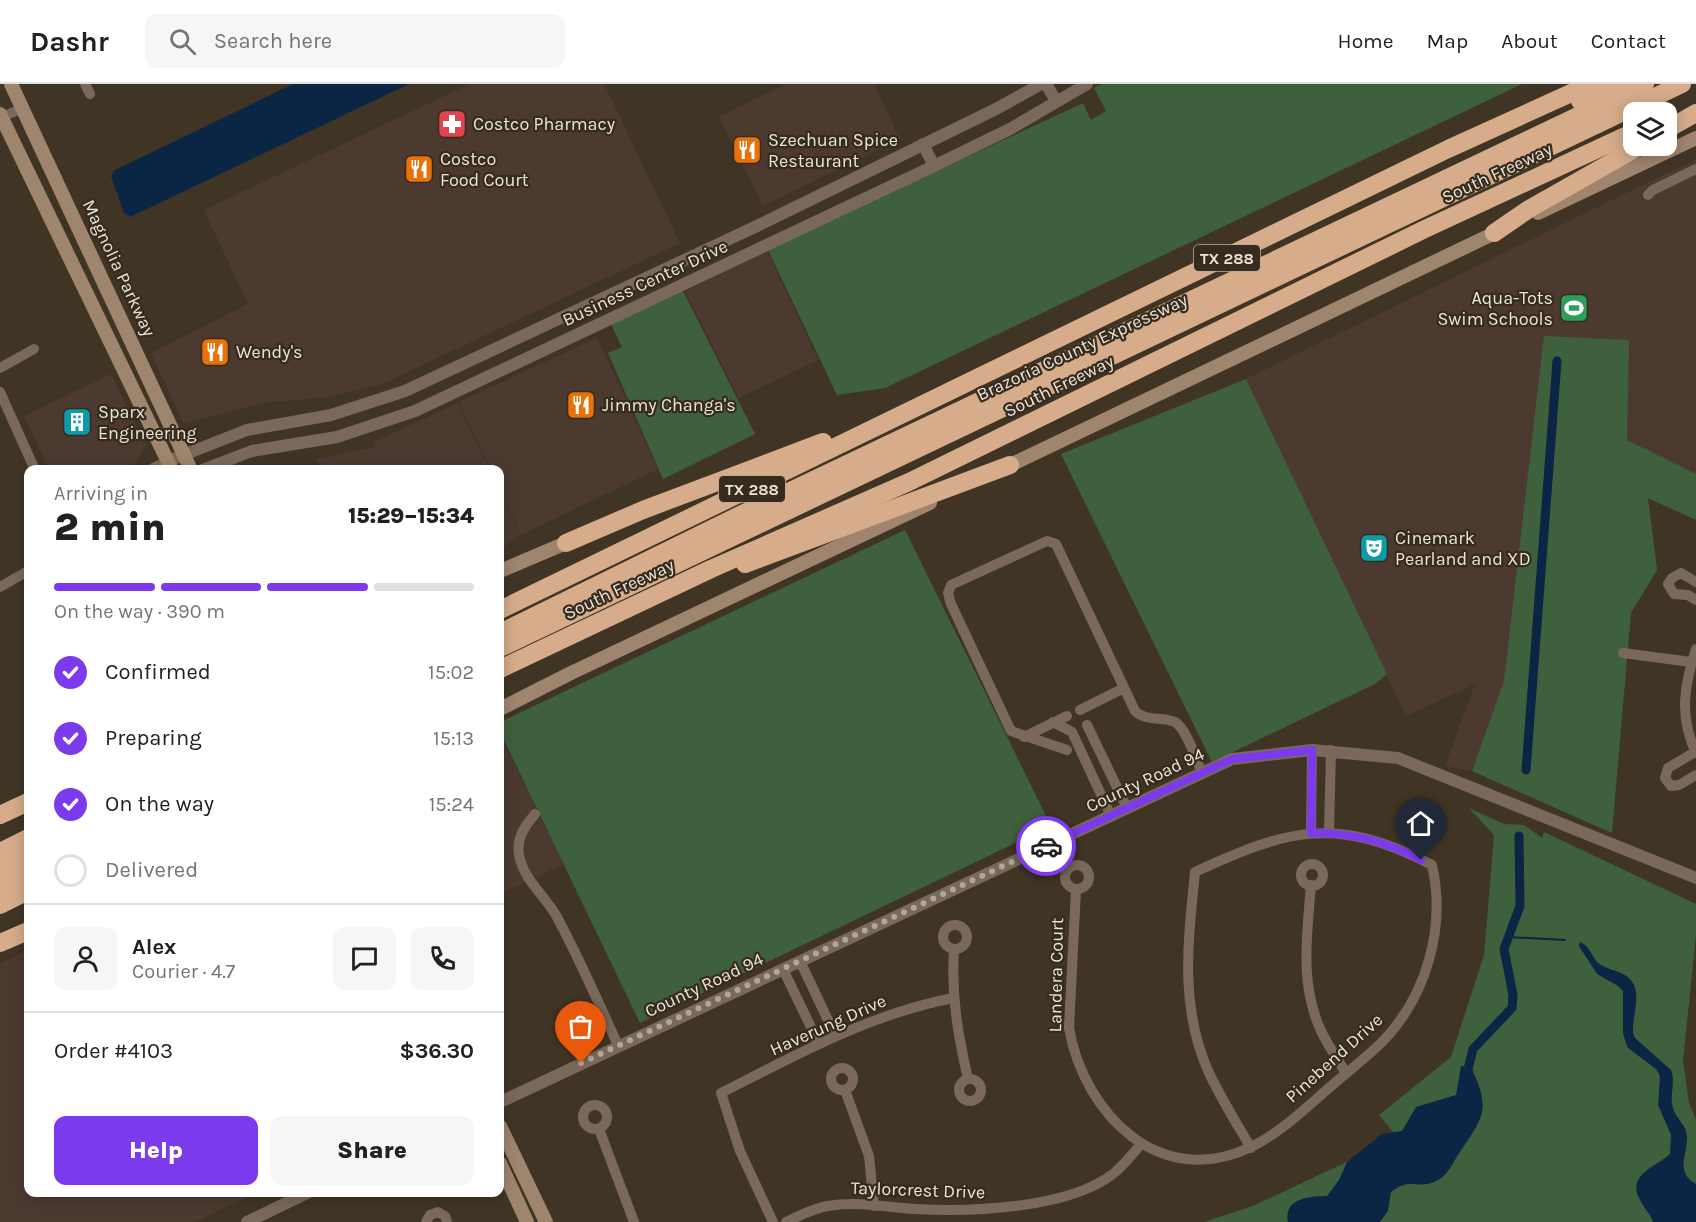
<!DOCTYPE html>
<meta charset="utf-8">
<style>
body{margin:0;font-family:Karla,sans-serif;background:#f6f6f6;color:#202124;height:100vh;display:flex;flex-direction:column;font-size:22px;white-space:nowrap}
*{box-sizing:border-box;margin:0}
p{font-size:20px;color:#757577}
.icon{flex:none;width:33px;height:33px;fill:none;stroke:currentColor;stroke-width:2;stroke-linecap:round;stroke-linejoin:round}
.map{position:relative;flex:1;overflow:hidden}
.sheet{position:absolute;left:24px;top:381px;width:480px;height:732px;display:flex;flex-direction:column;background:#fff;border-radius:12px;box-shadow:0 3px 15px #0003}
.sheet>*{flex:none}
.fabs{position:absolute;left:1623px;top:18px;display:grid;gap:12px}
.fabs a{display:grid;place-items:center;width:54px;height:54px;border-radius:12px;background:#fff;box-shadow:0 3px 15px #0003;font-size:30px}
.pin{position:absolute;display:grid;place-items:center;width:51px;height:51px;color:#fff;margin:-62px -26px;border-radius:50% 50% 50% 0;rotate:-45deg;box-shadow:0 0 6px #0007}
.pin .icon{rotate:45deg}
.courier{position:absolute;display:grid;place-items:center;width:60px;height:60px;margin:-30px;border:4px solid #7c3aed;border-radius:50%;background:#fff;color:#222;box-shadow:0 2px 8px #0007}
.summary em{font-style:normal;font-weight:800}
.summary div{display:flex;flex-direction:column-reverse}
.summary{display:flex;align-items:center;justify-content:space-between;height:102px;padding:0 30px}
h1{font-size:39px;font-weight:800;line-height:45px}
.bar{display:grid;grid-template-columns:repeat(4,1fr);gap:9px 6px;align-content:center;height:72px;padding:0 30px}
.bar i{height:8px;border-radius:4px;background:#e0e0e0}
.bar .selected{background:#7c3aed}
.bar p{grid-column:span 4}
.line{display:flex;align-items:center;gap:15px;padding:0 30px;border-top:2px solid #e0e0e0}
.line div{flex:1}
.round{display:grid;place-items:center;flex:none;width:63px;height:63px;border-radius:12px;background:#f6f6f6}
ol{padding:0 30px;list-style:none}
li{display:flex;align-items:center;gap:18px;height:66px}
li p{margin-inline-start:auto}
li .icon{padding:6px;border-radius:50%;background:#7c3aed;color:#fff;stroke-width:4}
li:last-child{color:#757577}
li i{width:33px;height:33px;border:3px solid #e0e0e0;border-radius:50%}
.cta{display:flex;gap:12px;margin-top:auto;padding:12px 30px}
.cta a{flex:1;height:69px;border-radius:12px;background:#7c3aed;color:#fff;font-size:24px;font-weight:800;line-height:69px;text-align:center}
.cta a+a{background:#f6f6f6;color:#202124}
header{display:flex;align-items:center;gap:36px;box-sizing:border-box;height:84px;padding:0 30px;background:#fff;border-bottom:2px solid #e0e0e0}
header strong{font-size:28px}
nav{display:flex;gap:33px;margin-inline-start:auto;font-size:21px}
.search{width:420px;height:54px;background:#f6f6f6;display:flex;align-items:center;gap:15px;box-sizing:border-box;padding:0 21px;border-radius:12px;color:#757577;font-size:22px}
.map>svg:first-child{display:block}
.commercial{fill:#4c3a31}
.green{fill:#3f603d}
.water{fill:#0b2545}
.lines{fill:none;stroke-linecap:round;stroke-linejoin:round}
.stream{stroke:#0b2545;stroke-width:2}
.canal{stroke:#0b2545;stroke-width:9}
.minor{stroke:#7a695b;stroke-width:10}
.tertiary{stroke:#7a695b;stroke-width:12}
.secondary{stroke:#a0856e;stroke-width:14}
.motorway{stroke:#d6ac8a;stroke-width:18}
.done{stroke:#afa79b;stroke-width:6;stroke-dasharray:0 10.8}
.route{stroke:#7c3aed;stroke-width:8}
.labels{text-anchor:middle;stroke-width:4.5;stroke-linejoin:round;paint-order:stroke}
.shield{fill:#362b1c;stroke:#b5aca1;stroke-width:1.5}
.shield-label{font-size:16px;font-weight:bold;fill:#ebe4da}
.poi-label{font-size:18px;fill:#ebe4da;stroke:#362b1c;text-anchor:start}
.street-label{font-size:18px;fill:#ebe4da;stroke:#362b1c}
</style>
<header>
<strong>Dashr</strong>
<div class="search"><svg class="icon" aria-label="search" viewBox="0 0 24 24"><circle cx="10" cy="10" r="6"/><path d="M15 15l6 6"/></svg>Search here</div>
<nav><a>Home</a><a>Map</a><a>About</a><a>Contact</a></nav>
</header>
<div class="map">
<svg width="1696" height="1138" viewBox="0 0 1696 1138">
<rect width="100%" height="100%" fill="#403525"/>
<g class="commercial">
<polygon points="470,0 604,0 680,159 380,301 327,313 262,319 184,340 151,269 248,220 204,126"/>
<polygon points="786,0 874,0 900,55 763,122 719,33"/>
<polygon points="1696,75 1696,390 1627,357 1628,256 1472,687 1445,682 1475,600 1406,632 1246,295"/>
<polygon points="767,167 818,276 739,314 685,207"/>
<polygon points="597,254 658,385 521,451 500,406 500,386 490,385 459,318"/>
<polygon points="111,290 146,361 135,379 126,385 49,385 24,332"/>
<polygon points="458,319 489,385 321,385 316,375 375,363 374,358"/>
<polygon points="500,408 520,451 500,466"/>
<polygon points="500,651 563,780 500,810"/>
<polygon points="28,866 28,1108 257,1109 193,1138 0,1138 0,880"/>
</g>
<g class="green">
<polygon points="1102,0 1522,0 885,304 837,311 768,166 1083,19 1091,36 1106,27 1094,4"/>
<polygon points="683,207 755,350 663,395 608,269 622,263 611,240"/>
<polygon points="1544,252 1629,256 1627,356 1696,390 1696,436 1648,414 1657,486 1631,529 1612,749 1472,687 1504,597"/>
<polygon points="1246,295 1387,590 1375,600 1212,678 1061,370"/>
<polygon points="905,446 1051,742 640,939 500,648 500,638"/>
<polygon points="1469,724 1504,740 1524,741 1542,754 1544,748 1696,820 1696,851 1683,977 1689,1019 1696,1036 1696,1138 1204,1138 1253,1122 1398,1054 1379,1031 1451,973 1484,871 1494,751"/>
</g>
<g class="water">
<polygon points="293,0 409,0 130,133 124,129 111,92 115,86"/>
<path d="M1580,858C1590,862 1591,872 1598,879C1606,885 1616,886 1625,891C1645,903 1632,929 1633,949L1635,954L1671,986C1676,999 1669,1011 1673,1024C1676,1035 1687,1041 1687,1053C1687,1072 1675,1089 1696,1100V1138H1653C1650,1129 1642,1122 1638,1112C1629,1090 1657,1082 1670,1070L1671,1051L1658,1021L1660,993L1657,986L1627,963L1623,949V907L1618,902L1597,890L1579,862Z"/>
<path d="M1461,982L1471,983C1492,1028 1483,1033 1458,1071C1451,1082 1447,1093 1434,1098C1416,1105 1410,1093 1391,1108L1388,1127L1380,1138H1288C1283,1114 1311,1112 1327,1112L1339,1096L1347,1078L1382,1050L1402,1047L1416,1023L1456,1011Z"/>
</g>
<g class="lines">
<polyline class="stream" points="1508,853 1565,856"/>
<g class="canal">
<polyline points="1526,686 1557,277"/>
<polyline points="1466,993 1473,965 1512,924 1513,911 1504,865 1520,822 1519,752"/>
</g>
<g class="minor">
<polyline points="85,0 90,10"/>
<polyline points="2,33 23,24"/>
<polyline points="1648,111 1653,106 1696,85"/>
<polyline points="0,284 34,265"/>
<polyline points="0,308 35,386"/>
<polyline points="149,386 168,377"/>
<polyline points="1696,498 1681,489 1672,494 1668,500 1674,510 1688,511 1696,516"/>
<polyline points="0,503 28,487"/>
<path d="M1696,565C1684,602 1679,632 1696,669"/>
<polyline points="1623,569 1691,578"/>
<polyline points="1080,626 1124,604"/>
<polyline points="1053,638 1072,648 1111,732"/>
<polyline points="1087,641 1127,724"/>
<polyline points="1024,653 1067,632"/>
<path d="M1067,666L1011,647L951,520L948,509L951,501L1047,457L1056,460L1135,627C1146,638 1162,632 1175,638C1186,644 1197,677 1202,689"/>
<polyline points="1695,668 1668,684 1665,694 1671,702 1679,701 1696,691"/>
<path d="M535,730C525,742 516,754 519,771C524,797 545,811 557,833C579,874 598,918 618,961"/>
<polyline points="1329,748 1331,666"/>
<polyline points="1311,749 1312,666"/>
<circle cx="1312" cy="791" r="11"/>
<circle cx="1077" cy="793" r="12"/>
<path d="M1311,801C1307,851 1299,901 1322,949C1329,963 1338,976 1346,989"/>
<path d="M1076,806L1069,944C1084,1030 1160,1107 1251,1063C1280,1049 1306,1024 1330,1003C1347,988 1366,974 1382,958C1427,912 1446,843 1432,781C1336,731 1288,745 1195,788C1188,858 1179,925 1210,991C1222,1016 1237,1040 1251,1064"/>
<circle cx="955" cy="853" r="12"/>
<path d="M954,866C951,912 958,951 968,995"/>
<polyline points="800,877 835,951"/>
<polyline points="783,885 819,960"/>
<circle cx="842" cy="995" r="11"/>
<circle cx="970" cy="1006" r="11"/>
<polyline points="845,1006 869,1072 874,1122"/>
<circle cx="595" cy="1033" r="12"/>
<polyline points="599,1045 634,1138"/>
<polyline points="426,1138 430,1131 438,1128 445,1132 447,1138"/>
<path d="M773,1138L740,1067L721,1009C796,971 870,930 953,914"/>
<path d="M786,1138C799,1132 814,1124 828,1122C856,1117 887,1123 915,1125C971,1128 1067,1125 1113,1090C1124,1081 1132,1071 1141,1060"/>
</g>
<g class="tertiary">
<polyline points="1046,0 1056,17"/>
<polyline points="923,60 934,82"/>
<polyline points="168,377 247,346 331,331 405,307 757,142 996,25 1041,0"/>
<polyline points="202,386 252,367 337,353 415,327 934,82 1010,45 1087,0"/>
<polyline points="500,1018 1232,675 1312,666 1398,674 1696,794"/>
<polyline points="247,1138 309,1108"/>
</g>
<g class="secondary">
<polyline points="11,0 191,386"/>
<polyline points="0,30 172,386"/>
<polyline points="1538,129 1696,54"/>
<polyline points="1002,385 1501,146"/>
<polyline points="500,487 566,459"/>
<polyline points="500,625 571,589 930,419"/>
<polyline points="500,1042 546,1138"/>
<polyline points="500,1079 527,1138"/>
</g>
<g class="motorway">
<polyline points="1580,17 1616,0"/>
<polyline points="1666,46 1696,29"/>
<polyline points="1494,149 1529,125 1640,62"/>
<polyline points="566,459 643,426 823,358"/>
<polyline points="745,480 1010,381"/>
<polyline points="500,526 1448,65 1591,0"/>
<polyline points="500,549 740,431 1645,0"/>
<polyline points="500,564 1682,0"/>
<polyline points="500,585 711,485 909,398 1425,145 1634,48"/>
<polyline points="0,731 28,718"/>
<polyline points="0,768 28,754"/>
<polyline points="0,786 28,773"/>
<polyline points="0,802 28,789"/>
<polyline points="0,821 28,807"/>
<polyline points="0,859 28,847"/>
</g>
</g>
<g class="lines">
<polyline class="done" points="581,979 1046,762"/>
<path class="route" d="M1046,762L1232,675L1312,666L1311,749C1349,748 1388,758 1421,776"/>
</g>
<defs>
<g id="pharmacy-square" transform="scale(1.5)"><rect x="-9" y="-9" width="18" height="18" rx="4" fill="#e0444e" stroke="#362b1c"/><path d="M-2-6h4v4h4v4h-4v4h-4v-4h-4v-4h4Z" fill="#fff"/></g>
<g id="restaurant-square" transform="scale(1.5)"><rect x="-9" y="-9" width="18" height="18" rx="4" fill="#e8710a" stroke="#362b1c"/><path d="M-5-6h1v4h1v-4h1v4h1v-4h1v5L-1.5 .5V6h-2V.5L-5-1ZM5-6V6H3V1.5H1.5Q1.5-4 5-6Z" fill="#fff"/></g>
<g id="stadium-square" transform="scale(1.5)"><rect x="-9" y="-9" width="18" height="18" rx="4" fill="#2e9e5b" stroke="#362b1c"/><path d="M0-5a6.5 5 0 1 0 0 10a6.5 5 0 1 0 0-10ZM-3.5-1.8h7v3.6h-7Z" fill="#fff"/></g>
<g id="building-square" transform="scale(1.5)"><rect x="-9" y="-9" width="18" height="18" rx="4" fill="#0f9aa8" stroke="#362b1c"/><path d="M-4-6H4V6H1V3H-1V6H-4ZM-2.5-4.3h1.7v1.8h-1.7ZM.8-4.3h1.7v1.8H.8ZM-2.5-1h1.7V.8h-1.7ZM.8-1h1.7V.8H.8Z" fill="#fff"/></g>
<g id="theatre-square" transform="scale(1.5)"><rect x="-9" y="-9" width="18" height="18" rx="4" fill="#0f9aa8" stroke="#362b1c"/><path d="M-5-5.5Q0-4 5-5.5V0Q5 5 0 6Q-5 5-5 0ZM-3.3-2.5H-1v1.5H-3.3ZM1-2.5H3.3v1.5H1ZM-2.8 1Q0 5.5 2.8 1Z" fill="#fff"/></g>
</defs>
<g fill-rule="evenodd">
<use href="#pharmacy-square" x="452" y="40"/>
<use href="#restaurant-square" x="747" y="66"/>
<use href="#restaurant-square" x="419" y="85"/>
<use href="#stadium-square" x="1574" y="224"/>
<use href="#restaurant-square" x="215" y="268"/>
<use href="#restaurant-square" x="581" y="321"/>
<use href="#building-square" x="77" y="338"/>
<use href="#theatre-square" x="1374" y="464"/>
</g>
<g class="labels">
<g class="shield">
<rect x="1194" y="161" width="66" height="26" rx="4.5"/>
<rect x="719" y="392" width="66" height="26" rx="4.5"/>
</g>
<g class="shield-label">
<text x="1227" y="180">TX 288</text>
<text x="752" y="411">TX 288</text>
</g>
<g class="poi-label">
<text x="473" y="46">Costco Pharmacy</text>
<text x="768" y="62">Szechuan Spice<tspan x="768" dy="21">Restaurant</tspan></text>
<text x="440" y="81">Costco<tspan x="440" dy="21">Food Court</tspan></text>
<text x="1553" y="220" text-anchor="end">Aqua-Tots<tspan x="1553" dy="21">Swim Schools</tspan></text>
<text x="236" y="274">Wendy's</text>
<text x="602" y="327">Jimmy Changa's</text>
<text x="98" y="334">Sparx<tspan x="98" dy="21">Engineering</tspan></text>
<text x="1395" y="460">Cinemark<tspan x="1395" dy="21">Pearland and XD</tspan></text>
</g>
<g class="street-label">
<text transform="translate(1497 89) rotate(-25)" y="6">South Freeway</text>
<text transform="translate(119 184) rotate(65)" y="6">Magnolia Parkway</text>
<text transform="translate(645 199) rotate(-25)" y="6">Business Center Drive</text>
<text transform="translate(1082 263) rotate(-25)" y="6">Brazoria County Expressway</text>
<text transform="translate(1059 302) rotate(-26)" y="6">South Freeway</text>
<text transform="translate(619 505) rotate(-25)" y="6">South Freeway</text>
<text transform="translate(1145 696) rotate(-25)" y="6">County Road 94</text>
<text transform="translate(1056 891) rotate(-89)" y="6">Landera Court</text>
<text transform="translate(704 901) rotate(-25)" y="6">County Road 94</text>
<text transform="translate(828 941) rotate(-24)" y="6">Haverung Drive</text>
<text transform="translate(1334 974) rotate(-42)" y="6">Pinebend Drive</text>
<text transform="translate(918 1106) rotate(2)" y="6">Taylorcrest Drive</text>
</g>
</g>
</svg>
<div class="fabs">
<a><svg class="icon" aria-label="layers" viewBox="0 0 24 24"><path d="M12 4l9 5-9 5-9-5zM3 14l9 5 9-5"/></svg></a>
</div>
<div class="pin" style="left:581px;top:979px;background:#ea580c"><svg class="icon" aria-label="bag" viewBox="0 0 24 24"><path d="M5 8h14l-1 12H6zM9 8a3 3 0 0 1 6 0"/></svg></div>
<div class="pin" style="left:1421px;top:776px;background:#1f2937"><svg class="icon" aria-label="home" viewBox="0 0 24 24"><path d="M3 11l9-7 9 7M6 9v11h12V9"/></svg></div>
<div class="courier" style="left:1046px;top:762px"><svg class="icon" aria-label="car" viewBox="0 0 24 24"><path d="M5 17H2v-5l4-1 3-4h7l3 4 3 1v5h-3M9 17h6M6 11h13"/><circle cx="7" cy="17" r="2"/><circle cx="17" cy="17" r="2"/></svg></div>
<section class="sheet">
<div class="summary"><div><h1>2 min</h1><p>Arriving in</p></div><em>15:29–15:34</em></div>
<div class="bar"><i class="selected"></i><i class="selected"></i><i class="selected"></i><i></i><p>On the way · 390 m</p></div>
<ol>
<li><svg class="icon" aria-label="check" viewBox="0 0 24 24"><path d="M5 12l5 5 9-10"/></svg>Confirmed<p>15:02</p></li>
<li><svg class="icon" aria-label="check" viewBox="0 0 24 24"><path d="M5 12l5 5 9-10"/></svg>Preparing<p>15:13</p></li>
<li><svg class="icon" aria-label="check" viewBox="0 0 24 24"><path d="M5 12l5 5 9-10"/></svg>On the way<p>15:24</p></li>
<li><i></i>Delivered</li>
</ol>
<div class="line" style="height:108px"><a class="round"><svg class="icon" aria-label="person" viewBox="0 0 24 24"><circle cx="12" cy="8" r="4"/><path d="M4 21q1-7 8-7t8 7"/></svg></a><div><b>Alex</b><p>Courier · 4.7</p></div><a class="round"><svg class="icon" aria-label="chat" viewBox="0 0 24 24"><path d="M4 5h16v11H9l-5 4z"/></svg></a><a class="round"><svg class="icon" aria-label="phone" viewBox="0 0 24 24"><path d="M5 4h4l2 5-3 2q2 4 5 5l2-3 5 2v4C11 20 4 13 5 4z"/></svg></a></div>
<div class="line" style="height:78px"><div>Order #4103</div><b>$36.30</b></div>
<div class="cta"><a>Help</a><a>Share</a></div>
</section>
</div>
